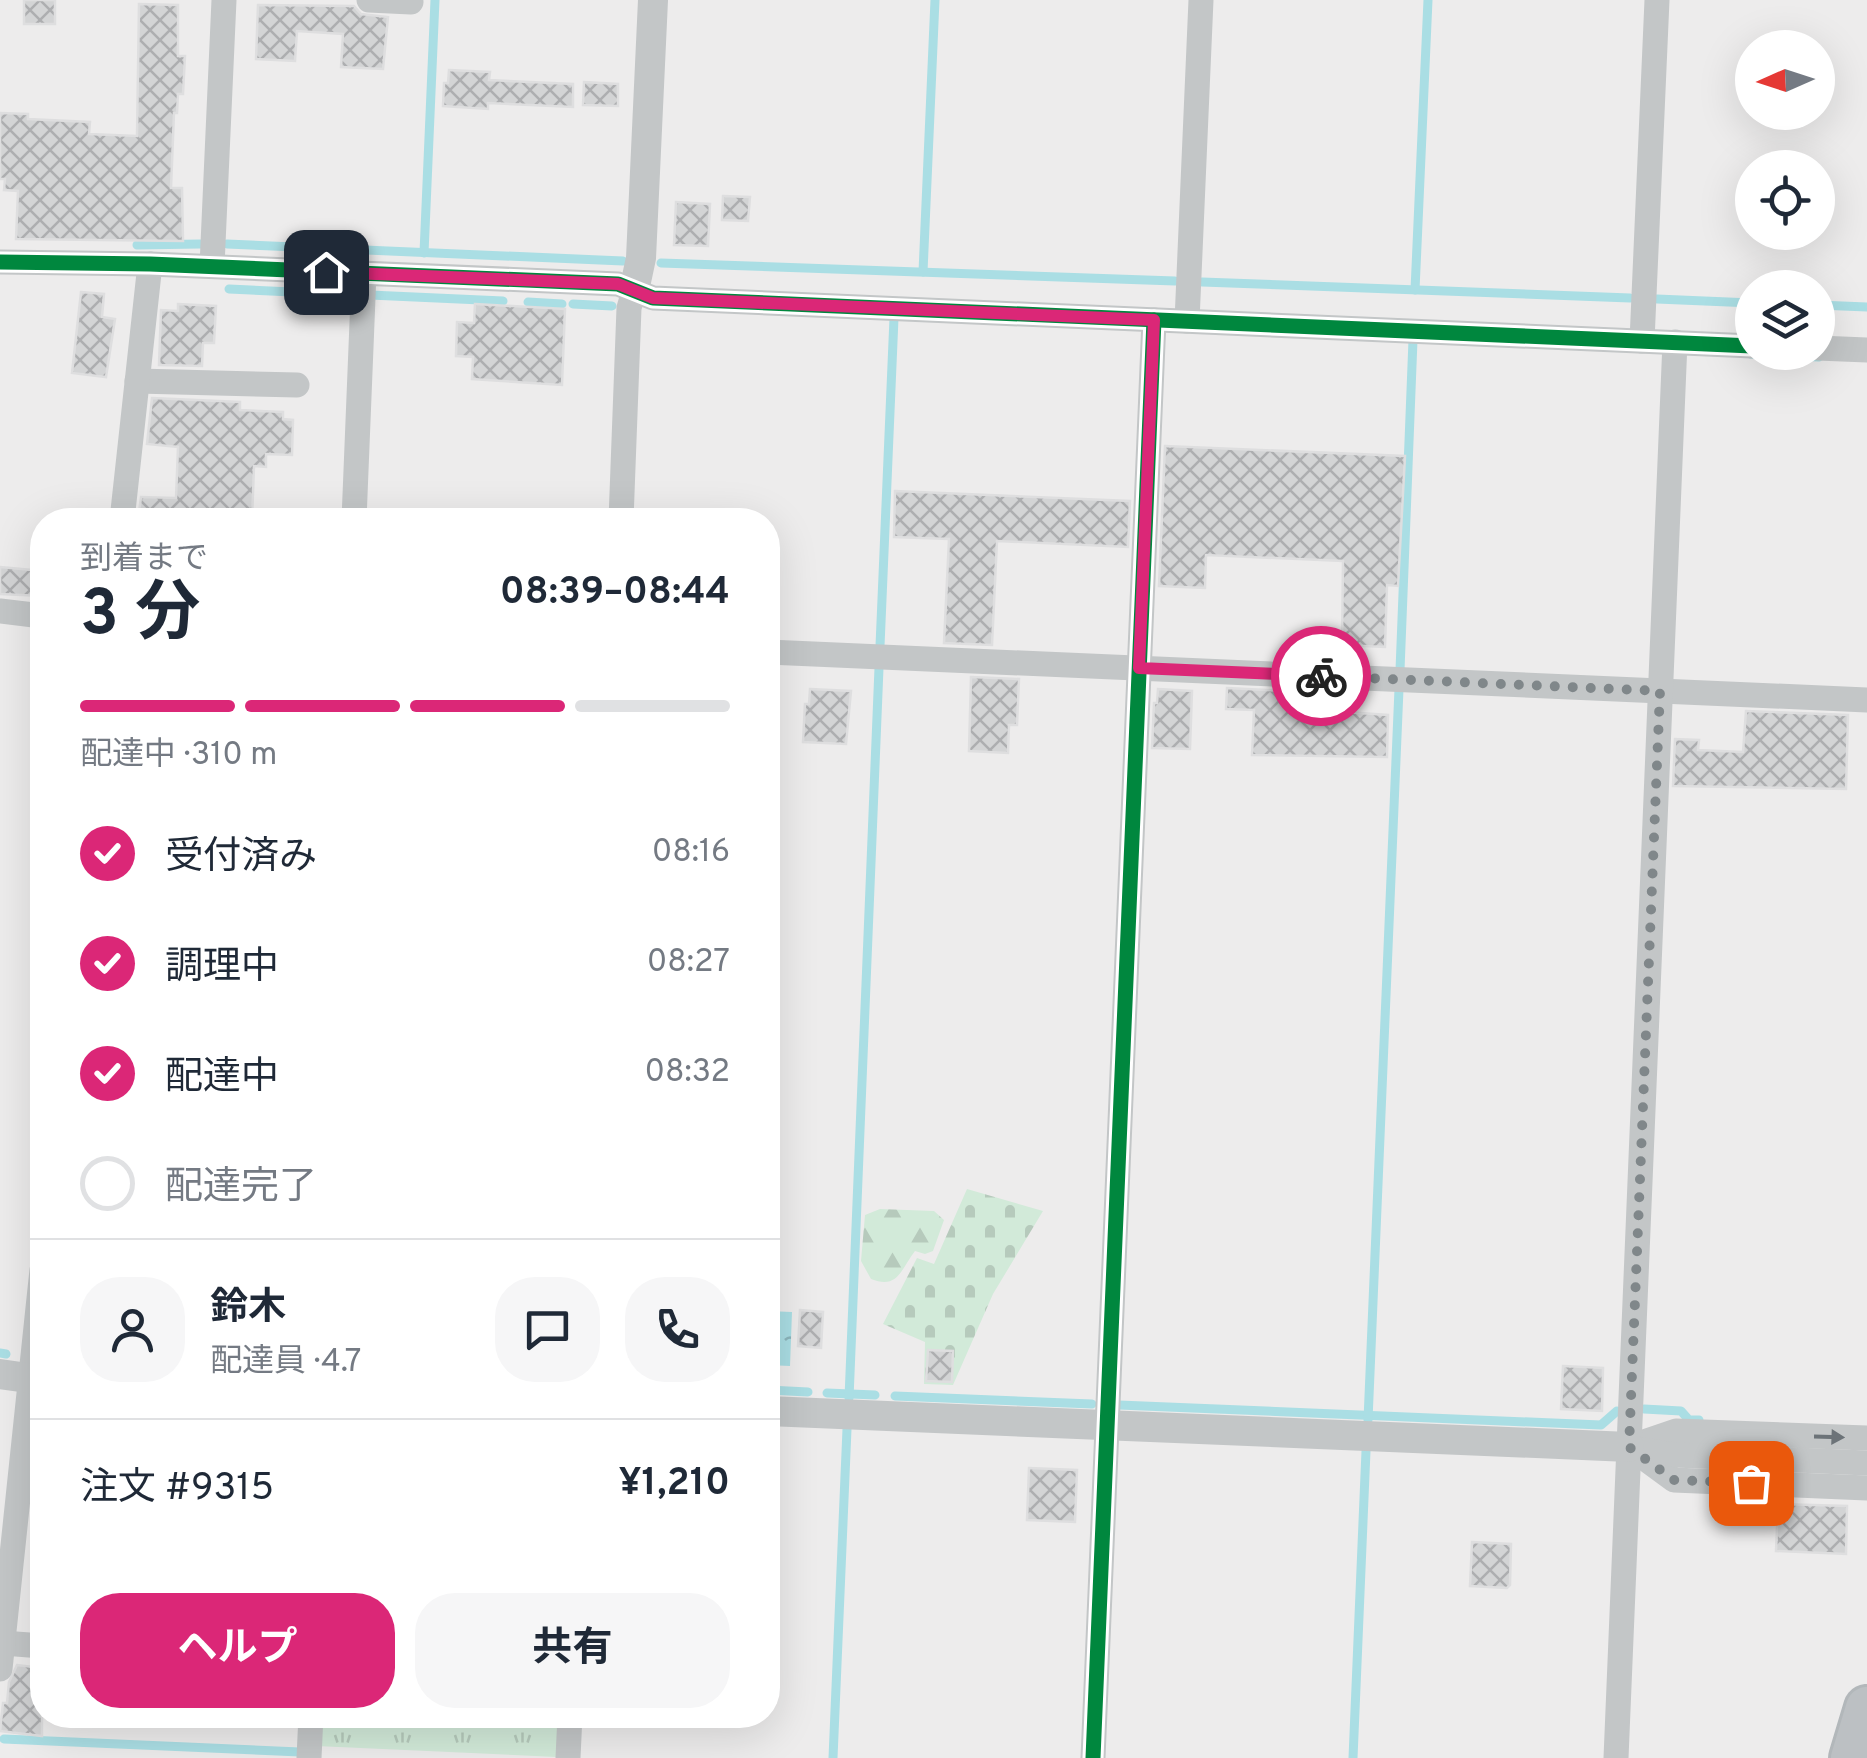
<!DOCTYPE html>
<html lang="ja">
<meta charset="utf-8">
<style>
body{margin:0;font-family:Overpass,"Noto Sans JP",sans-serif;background:#f6f6f7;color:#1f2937;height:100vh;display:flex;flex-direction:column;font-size:38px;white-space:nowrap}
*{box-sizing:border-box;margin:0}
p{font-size:32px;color:#747a83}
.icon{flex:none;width:55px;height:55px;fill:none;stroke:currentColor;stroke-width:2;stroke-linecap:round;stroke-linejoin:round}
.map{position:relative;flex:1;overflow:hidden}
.side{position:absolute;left:30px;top:508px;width:750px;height:1220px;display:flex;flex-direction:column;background:#fff;border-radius:40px;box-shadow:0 10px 40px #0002}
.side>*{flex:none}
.needle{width:65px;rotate:267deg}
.fabs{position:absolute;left:1735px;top:30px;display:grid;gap:20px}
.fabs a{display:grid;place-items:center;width:100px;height:100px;border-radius:50%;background:#fff;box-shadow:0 10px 40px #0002;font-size:50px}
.pin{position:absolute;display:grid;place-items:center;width:85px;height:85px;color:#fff;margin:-42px;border-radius:20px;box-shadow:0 5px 15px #0006}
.courier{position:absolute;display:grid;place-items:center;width:100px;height:100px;margin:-50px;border:8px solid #db2777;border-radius:50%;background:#fff;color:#222;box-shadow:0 2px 12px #0007}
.summary em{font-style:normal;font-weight:700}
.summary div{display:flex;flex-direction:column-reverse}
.summary{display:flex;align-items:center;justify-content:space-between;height:170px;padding:0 50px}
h1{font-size:65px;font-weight:700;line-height:75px}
.bar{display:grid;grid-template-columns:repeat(4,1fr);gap:15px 10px;align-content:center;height:120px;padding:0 50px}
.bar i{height:12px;border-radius:8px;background:#e0e1e3}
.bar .selected{background:#db2777}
.bar p{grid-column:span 4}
.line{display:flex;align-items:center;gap:25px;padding:0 50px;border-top:2px solid #e0e1e3}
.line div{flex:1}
.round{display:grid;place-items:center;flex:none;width:105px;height:105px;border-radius:40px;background:#f6f6f7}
ol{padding:0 50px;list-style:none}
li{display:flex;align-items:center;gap:30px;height:110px}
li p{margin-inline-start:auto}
li .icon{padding:10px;border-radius:50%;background:#db2777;color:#fff;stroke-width:4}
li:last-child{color:#747a83}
li i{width:55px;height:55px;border:5px solid #e0e1e3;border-radius:50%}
.cta{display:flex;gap:20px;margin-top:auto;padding:20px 50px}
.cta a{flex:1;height:115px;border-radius:40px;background:#db2777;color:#fff;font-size:40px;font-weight:700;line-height:115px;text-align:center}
.cta a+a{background:#f6f6f7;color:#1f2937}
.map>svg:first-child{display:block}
.forest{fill:url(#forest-firs)}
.cemetery{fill:url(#cemetery-stones)}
.park{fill:url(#park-tufts)}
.water{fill:url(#water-ripples)}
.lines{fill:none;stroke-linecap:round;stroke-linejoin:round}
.stream{stroke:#aadee4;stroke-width:9}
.building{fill:url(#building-cross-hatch);stroke:#dededf;stroke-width:2.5}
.trunk-casing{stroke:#b2b7ba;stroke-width:48}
.minor{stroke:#c3c6c7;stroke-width:25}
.tertiary{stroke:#c3c6c7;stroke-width:30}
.trunk{stroke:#bcc0c3;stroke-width:42}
.cycleway-casing{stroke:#fff;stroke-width:21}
.cycleway{stroke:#00873e;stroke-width:15}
.oneway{fill:#6c7378}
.done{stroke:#80878a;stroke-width:10;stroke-dasharray:0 18}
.route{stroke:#db2777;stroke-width:12}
</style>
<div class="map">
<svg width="1867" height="1758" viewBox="0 0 1867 1758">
<defs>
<pattern id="forest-firs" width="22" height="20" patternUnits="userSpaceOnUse" patternTransform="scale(2.5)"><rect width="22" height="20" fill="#d2ead9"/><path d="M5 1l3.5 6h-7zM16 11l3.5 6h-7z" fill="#b6cabc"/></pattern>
<pattern id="cemetery-stones" width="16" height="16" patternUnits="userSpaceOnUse" patternTransform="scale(2.5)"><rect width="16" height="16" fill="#d2ead9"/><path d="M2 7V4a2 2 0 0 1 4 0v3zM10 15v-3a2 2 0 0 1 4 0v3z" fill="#b6cabc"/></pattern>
<pattern id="park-tufts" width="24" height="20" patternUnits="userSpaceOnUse" patternTransform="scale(2.5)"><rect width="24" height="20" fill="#d2ead9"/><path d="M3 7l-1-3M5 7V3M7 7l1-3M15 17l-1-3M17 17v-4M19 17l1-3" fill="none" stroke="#b6cabc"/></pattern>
<pattern id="water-ripples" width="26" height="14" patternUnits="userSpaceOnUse" patternTransform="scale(2.5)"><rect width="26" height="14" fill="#aadee4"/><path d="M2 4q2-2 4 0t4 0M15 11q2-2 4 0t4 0" fill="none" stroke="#8cb6bc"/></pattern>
<pattern id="building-cross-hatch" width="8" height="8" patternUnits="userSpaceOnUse" patternTransform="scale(2.5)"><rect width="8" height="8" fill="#d3d4d5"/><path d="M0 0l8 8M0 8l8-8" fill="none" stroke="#adaeb0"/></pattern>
</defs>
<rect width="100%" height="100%" fill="#edecec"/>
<path class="forest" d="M880,1209L934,1211L944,1220L933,1251L925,1254L915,1251C901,1269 898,1290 871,1279L861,1261L865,1215Z"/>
<polygon class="cemetery" points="967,1189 1043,1211 993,1294 953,1385 924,1384 925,1342 883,1324 917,1258 934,1264"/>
<polygon class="park" points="318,1715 559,1715 557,1757 316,1746"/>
<polygon class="water" points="768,1311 792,1312 790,1366 768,1365"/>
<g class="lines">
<g class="stream">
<polyline points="227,244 623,261"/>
<polyline points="137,245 200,244"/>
<polyline points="424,253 435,0"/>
<polyline points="661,263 1175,281"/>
<polyline points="923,272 935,0"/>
<polyline points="1202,282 1630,298"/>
<polyline points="229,289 357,295"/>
<polyline points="1415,290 1428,0"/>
<polyline points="370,295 503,301"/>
<polyline points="1657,299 1752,303"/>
<polyline points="528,302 562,304"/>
<polyline points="573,304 612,306"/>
<polyline points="1818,305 1867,307"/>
<polyline points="1750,354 1819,357"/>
<polyline points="880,646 894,318"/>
<polyline points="1400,670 1413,340"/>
<polyline points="0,1353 6,1354"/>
<polyline points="768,1390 808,1392"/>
<polyline points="827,1393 875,1395"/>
<polyline points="895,1396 1092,1404"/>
<polyline points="849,1398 879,668"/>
<polyline points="1119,1405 1601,1425 1617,1411"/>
<polyline points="1644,1409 1681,1411 1689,1420 1699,1420"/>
<polyline points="1368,1420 1399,689"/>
<polyline points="4,1739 300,1752"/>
<polyline points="833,1758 847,1429"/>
<polyline points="1353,1758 1366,1451"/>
</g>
</g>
<g class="building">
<rect x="24" y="0" width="31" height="24"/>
<polygon points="139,4 178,5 178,56 185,56 183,94 178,94 177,113 174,113 171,188 182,188 183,241 16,239 18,191 4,190 5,179 0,179 0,113 28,114 28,119 90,122 89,134 137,136"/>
<polygon points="258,5 354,6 361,14 388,17 383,69 341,67 343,34 297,31 295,61 256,59"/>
<polygon points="449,70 490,72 489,80 573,84 573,107 488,103 488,109 443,106 444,83 448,83"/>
<polygon points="584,82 618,84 618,106 583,105"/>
<polygon points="723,196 750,197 748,221 722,220"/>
<polygon points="676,202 710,204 708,246 674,245"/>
<polygon points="81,292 104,294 102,317 115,319 106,377 72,373"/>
<polygon points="178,304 216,306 214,343 203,343 202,366 159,365 161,310 178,311"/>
<polygon points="475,304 565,309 562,385 472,379 473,357 456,356 457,322 474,323"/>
<polygon points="152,398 240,402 240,410 283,412 283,419 293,420 292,455 266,454 266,467 254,466 252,520 138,520 141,497 176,498 178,447 147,444"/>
<polygon points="1165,446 1405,456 1398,586 1387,585 1385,647 1342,645 1343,561 1206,555 1205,588 1159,586"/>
<polygon points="895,491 1130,501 1128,547 997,541 992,645 944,643 949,539 894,537"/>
<polygon points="0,567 42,571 42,596 0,594"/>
<polygon points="971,677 1019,679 1017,725 1009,725 1008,753 969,751"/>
<polygon points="1227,688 1347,694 1346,712 1388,715 1387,757 1252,755 1254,710 1226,709"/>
<polygon points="810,689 851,691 846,744 803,742 805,704 809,704"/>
<polygon points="1158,689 1192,691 1190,749 1152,748 1154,703 1157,703"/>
<polygon points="1746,711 1848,715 1846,789 1673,786 1675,739 1699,740 1698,750 1743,752"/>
<polygon points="800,1310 823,1312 821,1348 798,1346"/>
<polygon points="928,1350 953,1351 952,1382 926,1381"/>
<polygon points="1563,1366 1603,1368 1602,1411 1561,1409"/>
<polygon points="1029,1468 1077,1470 1075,1522 1027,1520"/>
<polygon points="1778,1504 1847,1506 1846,1554 1776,1551"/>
<polygon points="1472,1542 1511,1544 1510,1585 1507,1588 1470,1586"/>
<polygon points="17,1665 42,1668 42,1736 0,1731 3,1703 7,1703 9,1682"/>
</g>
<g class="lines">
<g class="trunk-casing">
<polyline id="trunk" points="1852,1758 1867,1708"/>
</g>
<g class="minor">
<polyline points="369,0 411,2"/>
<polyline points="0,262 150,264 618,284 653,298 1752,346"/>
<polyline points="212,266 224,0"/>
<polyline points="1187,321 1201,0"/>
<polyline points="1642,341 1657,0"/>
<polyline points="1818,348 1867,350"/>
<polyline points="137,381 297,385"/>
<polyline points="122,520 150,264"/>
<polyline points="354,520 364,273"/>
<polyline points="621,520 629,308 634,291"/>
<polyline points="0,611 42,616"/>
<polyline points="768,652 1867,700"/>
<polyline points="1629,1447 1674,1480 1867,1488"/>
<polyline points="1629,1447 1676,1431 1867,1438"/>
<polyline points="1639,1449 1675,1455 1867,1463"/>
<polyline points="3,1643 42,1646"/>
<polyline points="0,1669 42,1270"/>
<polyline points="309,1758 311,1715"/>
<polyline points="568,1758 570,1715"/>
<polyline points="1093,1758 1154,320"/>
<polyline points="1616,1758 1675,342"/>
</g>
<g class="tertiary">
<polyline points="634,291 641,258 653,0"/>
<polyline points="0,1374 42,1380"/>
<polyline points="768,1411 1629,1447"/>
</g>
<use href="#trunk" class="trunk"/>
<g class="cycleway-casing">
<g id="cycleway">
<polyline points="0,262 150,264 618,284 653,298 1752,346"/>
<polyline points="1093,1758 1154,320"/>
</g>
</g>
<use href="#cycleway" class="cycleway"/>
</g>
<defs><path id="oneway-solid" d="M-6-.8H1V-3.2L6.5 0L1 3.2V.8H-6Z" transform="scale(2.5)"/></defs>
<use class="oneway" href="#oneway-solid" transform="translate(1829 1437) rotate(2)"/>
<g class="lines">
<polyline class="done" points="1321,676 1660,691 1629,1447 1674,1480 1751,1483"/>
<polyline class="route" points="326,272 618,284 653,298 1154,320 1139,668 1321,676"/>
</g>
</svg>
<div class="fabs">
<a><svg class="needle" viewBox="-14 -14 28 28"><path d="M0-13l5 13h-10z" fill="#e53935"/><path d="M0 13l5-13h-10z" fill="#747a83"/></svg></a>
<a><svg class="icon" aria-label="locate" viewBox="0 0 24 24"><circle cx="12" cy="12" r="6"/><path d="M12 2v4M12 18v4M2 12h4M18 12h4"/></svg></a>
<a><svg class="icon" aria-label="layers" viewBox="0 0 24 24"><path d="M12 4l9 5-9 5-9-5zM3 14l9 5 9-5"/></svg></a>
</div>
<div class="pin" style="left:1751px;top:1483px;background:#ea580c"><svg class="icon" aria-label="bag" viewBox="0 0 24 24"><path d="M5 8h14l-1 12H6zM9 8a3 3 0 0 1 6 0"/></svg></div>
<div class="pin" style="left:326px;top:272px;background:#1f2937"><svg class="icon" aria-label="home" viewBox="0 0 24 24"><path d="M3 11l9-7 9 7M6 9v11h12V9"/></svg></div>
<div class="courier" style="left:1321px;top:676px"><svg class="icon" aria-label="bike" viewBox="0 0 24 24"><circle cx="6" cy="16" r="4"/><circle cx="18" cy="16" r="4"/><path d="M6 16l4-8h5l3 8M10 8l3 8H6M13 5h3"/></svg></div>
<section class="side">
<div class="summary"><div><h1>3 分</h1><p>到着まで</p></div><em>08:39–08:44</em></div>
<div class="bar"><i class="selected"></i><i class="selected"></i><i class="selected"></i><i></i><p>配達中 · 310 m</p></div>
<ol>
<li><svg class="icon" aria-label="check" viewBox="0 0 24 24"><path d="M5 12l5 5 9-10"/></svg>受付済み<p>08:16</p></li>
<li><svg class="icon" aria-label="check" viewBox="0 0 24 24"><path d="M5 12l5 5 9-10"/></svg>調理中<p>08:27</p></li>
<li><svg class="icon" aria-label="check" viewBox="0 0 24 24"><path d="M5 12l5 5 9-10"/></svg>配達中<p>08:32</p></li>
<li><i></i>配達完了</li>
</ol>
<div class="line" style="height:180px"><a class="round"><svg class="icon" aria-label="person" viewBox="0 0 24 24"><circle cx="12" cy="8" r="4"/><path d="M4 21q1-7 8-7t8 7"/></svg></a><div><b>鈴木</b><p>配達員 · 4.7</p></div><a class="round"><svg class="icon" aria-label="chat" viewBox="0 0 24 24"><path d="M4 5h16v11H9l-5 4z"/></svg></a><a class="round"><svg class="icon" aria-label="phone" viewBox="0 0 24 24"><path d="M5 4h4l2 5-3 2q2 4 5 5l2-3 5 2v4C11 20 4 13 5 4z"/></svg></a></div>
<div class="line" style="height:130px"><div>注文 #9315</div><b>¥1,210</b></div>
<div class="cta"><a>ヘルプ</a><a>共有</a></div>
</section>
</div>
